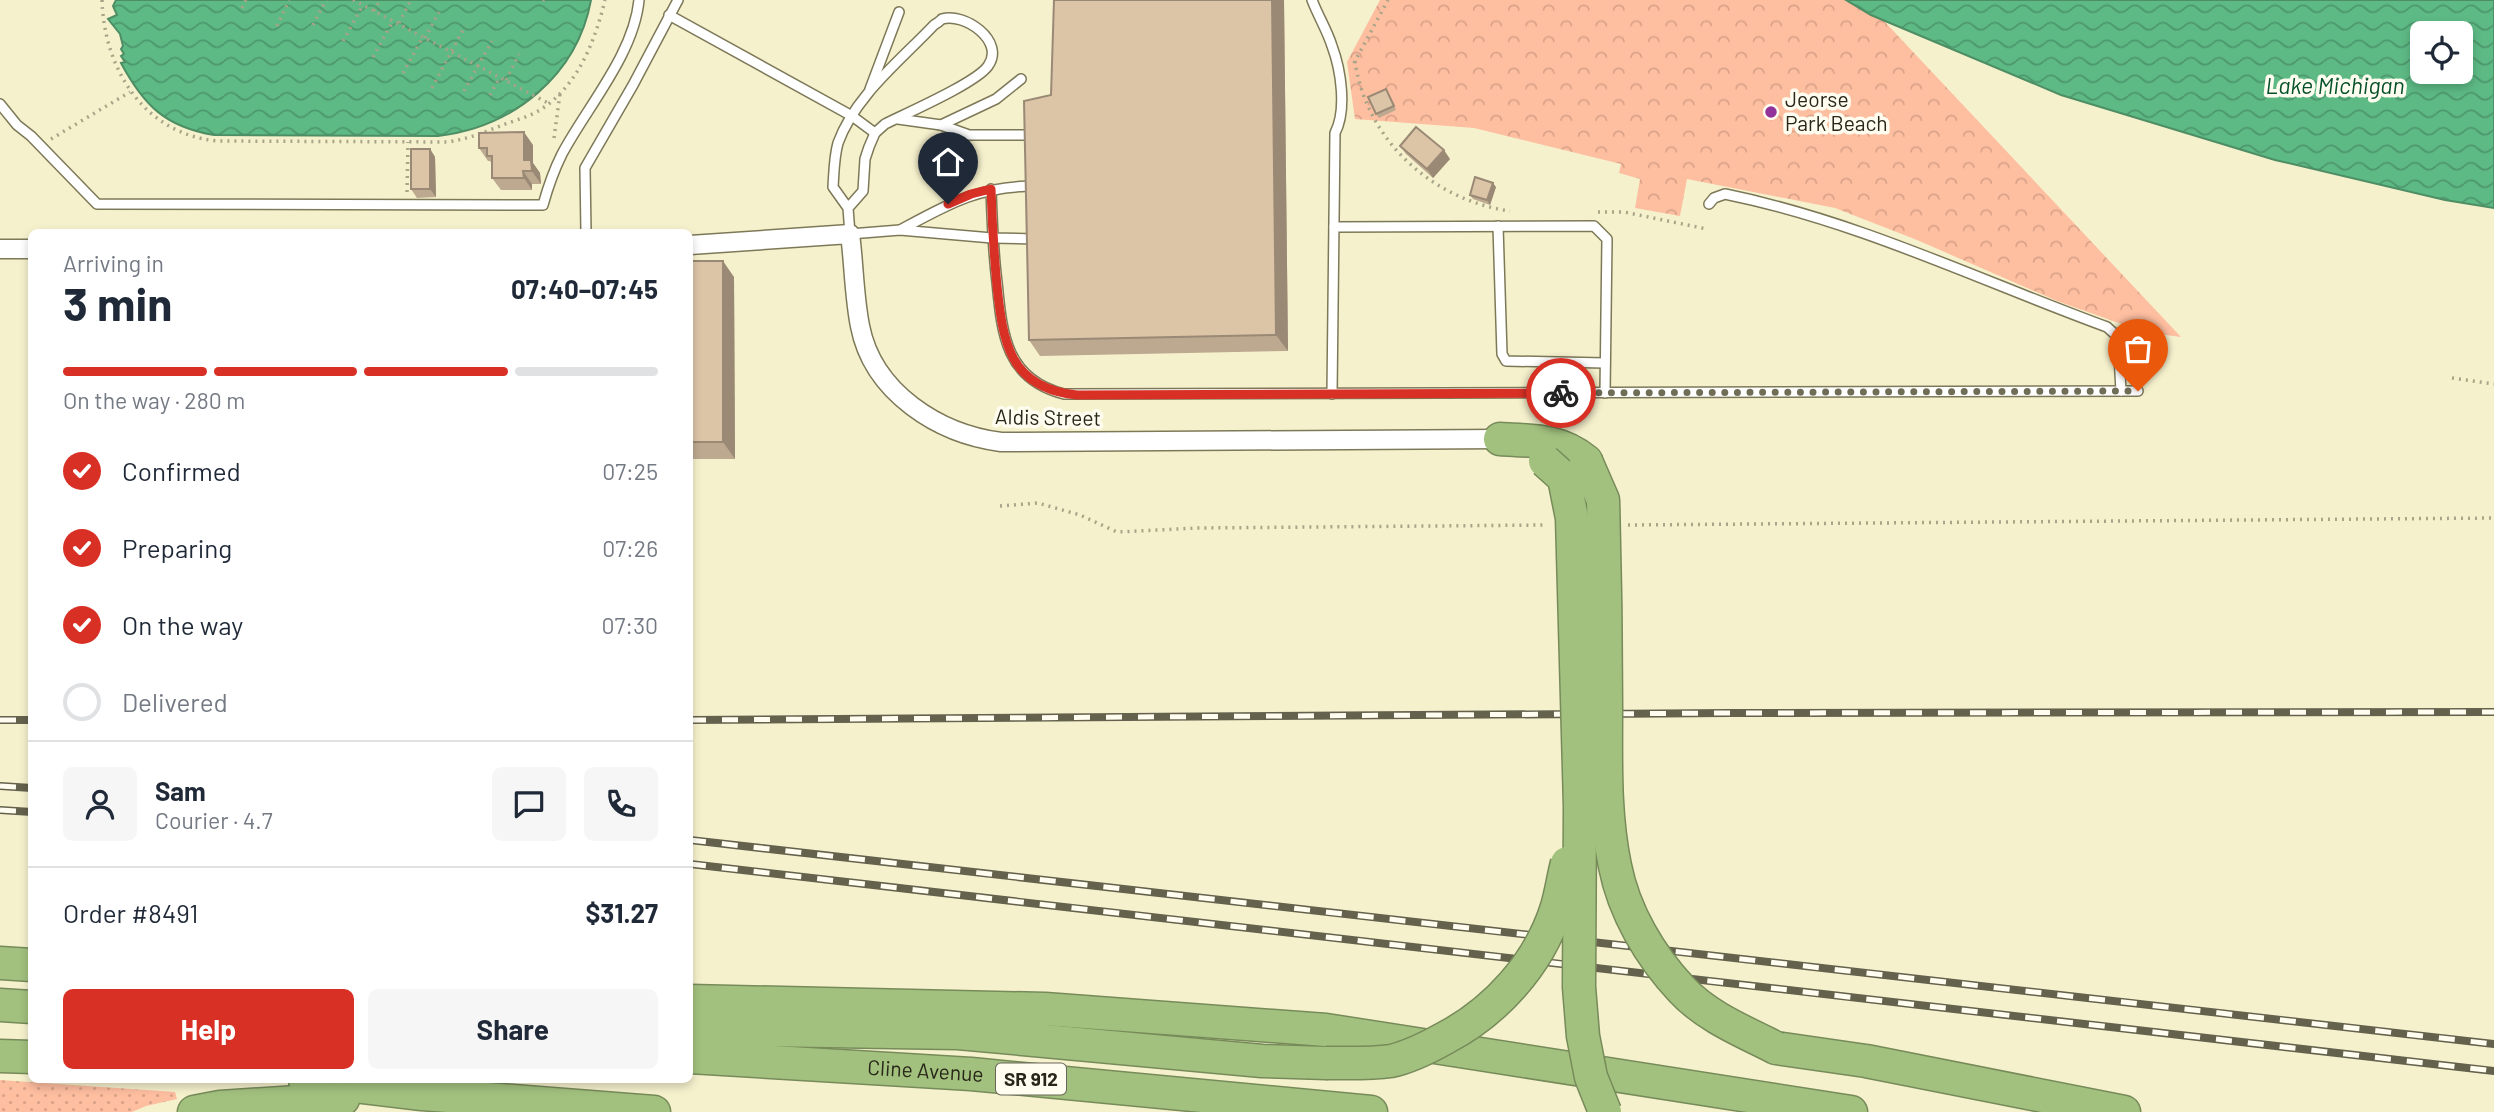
<!DOCTYPE html>
<meta charset="utf-8">
<style>
body{margin:0;font-family:Barlow,sans-serif;background:#f6f6f7;color:#1f2937;height:100vh;display:flex;flex-direction:column;font-size:26px;white-space:nowrap}
*{box-sizing:border-box;margin:0}
p{font-size:23px;color:#747a83}
.icon{flex:none;width:38px;height:38px;fill:none;stroke:currentColor;stroke-width:2;stroke-linecap:round;stroke-linejoin:round}
.map{position:relative;flex:1;overflow:hidden}
.drawer{position:absolute;left:28px;top:229px;width:665px;height:854px;display:flex;flex-direction:column;background:#fff;border-radius:10px;box-shadow:0 4px 10px #0003}
.drawer>*{flex:none}
.buttons{position:absolute;left:2410px;top:21px;display:grid;gap:14px}
.buttons a{display:grid;place-items:center;width:63px;height:63px;border-radius:10px;background:#fff;box-shadow:0 4px 10px #0003;font-size:35px}
.pin{position:absolute;display:grid;place-items:center;width:60px;height:60px;color:#fff;margin:-72px -30px;border-radius:50% 50% 50% 0;rotate:-45deg;box-shadow:0 0 7px #0007}
.pin .icon{rotate:45deg}
.courier{position:absolute;display:grid;place-items:center;width:70px;height:70px;margin:-35px;border:5px solid #d93025;border-radius:50%;background:#fff;color:#222;box-shadow:0 2px 9px #0007}
.headline em{font-style:normal;font-weight:700}
.headline div{display:flex;flex-direction:column-reverse}
.headline{display:flex;align-items:center;justify-content:space-between;height:119px;padding:0 35px}
h1{font-size:46px;font-weight:700;line-height:52px}
.bar{display:grid;grid-template-columns:repeat(4,1fr);gap:10px 7px;align-content:center;height:84px;padding:0 35px}
.bar i{height:9px;border-radius:5px;background:#e0e1e3}
.bar .selected{background:#d93025}
.bar p{grid-column:span 4}
.line{display:flex;align-items:center;gap:18px;padding:0 35px;border-top:2px solid #e0e1e3}
.line div{flex:1}
.round{display:grid;place-items:center;flex:none;width:74px;height:74px;border-radius:10px;background:#f6f6f7}
ol{padding:0 35px;list-style:none}
li{display:flex;align-items:center;gap:21px;height:77px}
li p{margin-inline-start:auto}
li .icon{padding:7px;border-radius:50%;background:#d93025;color:#fff;stroke-width:4}
li:last-child{color:#747a83}
li i{width:38px;height:38px;border:4px solid #e0e1e3;border-radius:50%}
.cta{display:flex;gap:14px;margin-top:auto;padding:14px 35px}
.cta a{flex:1;height:80px;border-radius:10px;background:#d93025;color:#fff;font-size:28px;font-weight:700;line-height:80px;text-align:center}
.cta a+a{background:#f6f6f7;color:#1f2937}
.map>svg:first-child{display:block}
.grass{fill:url(#grass-dots)}
.forest{fill:url(#forest-crowns)}
.water{fill:url(#water-waves);stroke:#4d8e64;stroke-width:2;fill-rule:evenodd}
.lines{fill:none;stroke-linecap:round;stroke-linejoin:round}
.service-casing{stroke:#7d7958;stroke-width:12}
.minor-casing{stroke:#7d7958;stroke-width:21}
.motorway-casing{stroke:#778b5a;stroke-width:35}
.path{stroke:#a7a488;stroke-width:3.5;stroke-dasharray:2 5;stroke-linecap:butt}
.service{stroke:#fff;stroke-width:9}
.minor{stroke:#fff;stroke-width:18}
.motorway{stroke:#a2c17e;stroke-width:32}
.rail-casing{stroke:#64614d;stroke-width:8}
.rail{stroke:#fffdef;stroke-width:5;stroke-dasharray:16;stroke-linecap:butt}
.motorway-bridge-casing{stroke:#778b5a;stroke-width:35;stroke-linecap:butt}
.motorway-bridge{stroke:#a2c17e;stroke-width:32}
.wall{fill:#bda990}
.shaded-wall{fill:#9a8975}
.building{fill:#dcc4a7;stroke:#9a8975;stroke-width:2}
.done{stroke:#706d57;stroke-width:7;stroke-dasharray:0 12.6}
.route{stroke:#d93025;stroke-width:9}
.poi-dot{fill:#92339c;stroke:#fffdef;stroke-width:2.5}
.labels{text-anchor:middle;stroke-width:7;stroke-linejoin:round;paint-order:stroke}
.shield{fill:#fffdef;stroke:#686658;stroke-width:2}
.shield-label{font-size:19px;font-weight:bold;fill:#282618}
.poi-label{font-size:21px;fill:#282618;stroke:#fffdef;text-anchor:start}
.street-label{font-size:21px;fill:#282618;stroke:#fffdef}
.water-label{font-size:23px;font-style:italic;fill:#05512f;stroke:#fffdef}
</style>
<div class="map">
<svg width="2494" height="1112" viewBox="0 0 2494 1112">
<defs>
<pattern id="grass-dots" width="8" height="8" patternUnits="userSpaceOnUse" patternTransform="scale(1.75)"><rect width="8" height="8" fill="#febea0"/><path d="M2 2h.1M6 6h.1" fill="none" stroke="#daa389" stroke-width="1.8" stroke-linecap="round"/></pattern>
<pattern id="forest-crowns" width="20" height="18" patternUnits="userSpaceOnUse" patternTransform="scale(1.75)"><rect width="20" height="18" fill="#febea0"/><path d="M2 6a3 3 0 1 1 6 0M12 15a3 3 0 1 1 6 0" fill="none" stroke="#daa389"/></pattern>
<pattern id="water-waves" width="16" height="10" patternUnits="userSpaceOnUse" patternTransform="scale(1.75)"><rect width="16" height="10" fill="#5dba85"/><path d="M0 5q4-4 8 0t8 0" fill="none" stroke="#4d976c"/></pattern>
</defs>
<rect width="100%" height="100%" fill="#f6f1cd"/>
<polygon class="grass" points="0,1080 175,1092 177,1099 146,1106 132,1112 0,1112"/>
<polygon class="forest" points="1380,0 1846,0 1884,21 2181,337 2144,332 2057,301 1917,240 1835,208 1687,179 1680,216 1635,208 1640,179 1619,173 1621,164 1474,128 1355,119 1347,62"/>
<g class="water">
<path d="M116,0H591C577,76 513,127 438,136L214,135C166,127 144,106 121,63L125,62L121,56L124,54L121,49L123,46L120,34L108,19L117,15L113,6Z"/>
<path d="M1846,0H2494V208L2445,200L2275,160L2061,95L1871,15ZM2422,33H2460V72H2422Z"/>
</g>
<g class="lines">
<g class="service-casing">
<g id="service">
<path d="M1312,0C1318,16 1327,30 1332,46C1341,70 1347,110 1335,133L1332,394"/>
<polyline points="669,15 852,116 875,133"/>
<polyline points="870,89 899,12"/>
<path d="M0,104L17,125L31,136L97,204L543,205C548,187 554,170 562,154C587,107 634,54 639,0"/>
<polyline points="898,119 941,125 969,135 1036,135"/>
<polyline points="941,125 996,99 1021,79"/>
<path d="M991,189C992,220 993,251 997,282C1002,333 1005,379 1064,394L2138,391"/>
<path d="M1709,204L1714,198L1725,194C1858,221 1981,281 2107,327L2118,337L2121,391"/>
<path d="M848,208L863,191L865,159L869,147L875,133L885,124C907,113 976,83 988,66C1006,41 964,12 942,19C942,20 934,25 934,25C900,61 855,96 838,143C834,157 834,172 833,187L848,208L850,234L900,230L992,238L1037,239"/>
<polyline points="1498,226 1502,354 1506,361 1605,363"/>
<polyline points="1334,227 1594,226 1607,239 1605,393"/>
<path d="M902,229C950,203 979,186 1036,186"/>
<polyline points="586,233 585,168 633,85 678,0"/>
</g>
</g>
<g class="minor-casing">
<g id="minor">
<path d="M690,245L850,234C854,264 854,296 860,326C873,393 939,434 1001,442L1500,439"/>
<polyline points="0,249 32,249"/>
</g>
</g>
<g class="motorway-casing">
<g id="motorway">
<path d="M1500,439C1533,441 1559,439 1586,461"/>
<polyline points="0,963 32,965"/>
<polyline points="690,1001 1045,1009 1326,1030 1851,1112"/>
<polyline points="0,1005 32,1007"/>
<polyline points="690,1029 958,1033 1262,1061 1326,1063"/>
<polyline points="1776,1048 1866,1061 2124,1112"/>
<polyline points="0,1056 32,1057"/>
<path id="s1" d="M690,1057L971,1074L1371,1112"/>
<polyline points="305,1080 422,1094 654,1112"/>
<polyline points="194,1112 220,1107 343,1099"/>
</g>
</g>
<g class="path">
<path d="M102,0C104,69 144,134 217,141L448,142C467,139 483,133 500,126C513,121 528,117 540,110C578,86 595,41 605,0"/>
<polyline points="353,0 548,103"/>
<polyline points="543,1 544,0"/>
<polyline points="242,8 246,0"/>
<polyline points="374,11 380,0"/>
<polyline points="399,23 411,0"/>
<polyline points="313,25 326,0"/>
<polyline points="277,26 289,0"/>
<polyline points="425,38 439,12"/>
<polyline points="343,41 363,5"/>
<polyline points="373,57 393,21"/>
<path d="M1355,61C1366,140 1432,200 1510,211"/>
<polyline points="1354,63 1388,0"/>
<polyline points="403,73 423,37"/>
<polyline points="506,80 519,54"/>
<polyline points="432,88 465,26"/>
<polyline points="464,91 492,41"/>
<polyline points="490,95 500,77"/>
<polyline points="554,138 560,94"/>
<polyline points="51,139 130,92"/>
<polyline points="407,192 408,142"/>
<polyline points="1598,212 1624,212 1707,229"/>
<polyline points="2452,378 2494,384"/>
<polyline points="1000,506 1038,503 1080,515 1117,532 1198,528 1547,525"/>
<polyline points="1628,525 2494,518"/>
</g>
<use href="#service" class="service"/>
<use href="#minor" class="minor"/>
<use href="#motorway" class="motorway"/>
<g class="rail-casing">
<g id="rail">
<polyline points="0,720 32,720"/>
<polyline points="690,720 1729,713 2494,712"/>
<polyline points="0,786 32,788"/>
<polyline points="0,810 32,812"/>
<polyline points="690,840 2494,1044"/>
<polyline points="690,864 2494,1071"/>
</g>
</g>
<use href="#rail" class="rail"/>
<g class="motorway-bridge-casing">
<g id="motorway-bridge">
<polyline points="1545,461 1564,478 1572,518 1580,807 1579,987 1583,1036 1591,1077 1605,1112"/>
<path d="M1586,461L1603,500C1605,569 1606,638 1606,707C1606,760 1604,814 1615,866C1624,912 1650,956 1682,990C1707,1017 1745,1032 1776,1048"/>
<path d="M1326,1063C1347,1063 1370,1064 1391,1061C1409,1057 1429,1047 1445,1038C1495,1012 1538,965 1556,910C1561,895 1563,878 1567,863"/>
</g>
</g>
<use href="#motorway-bridge" class="motorway-bridge"/>
</g>
<g class="wall">
<polygon points="1054,0 1284,0 1288,351 1040,356 1029,340 1051,95"/>
<polygon points="1386,89 1396,110 1379,118 1376,114"/>
<polygon points="533,145 533,163 540,173 541,184 532,184 532,190 501,190 492,178 492,164 490,161 488,161 479,148"/>
<polygon points="1400,146 1450,159 1433,178 1406,154"/>
<polygon points="430,149 435,157 436,197 417,198 411,189"/>
<polygon points="1496,187 1490,205 1473,199 1470,195"/>
<polygon points="690,261 734,277 735,459 690,459"/>
</g>
<g class="shaded-wall">
<polygon points="1272,0 1284,0 1288,351 1276,335"/>
<polygon points="524,132 533,145 533,163 540,173 541,184 524,160"/>
<polygon points="430,149 435,157 436,197 430,189"/>
<polygon points="1444,150 1450,159 1433,178 1427,169"/>
<polygon points="523,171 532,184 532,190 524,178"/>
<polygon points="1493,183 1496,187 1490,205 1487,200"/>
<polygon points="723,261 734,277 735,459 723,442"/>
</g>
<g class="building">
<polygon points="1054,0 1272,0 1276,335 1029,340 1024,101 1051,95"/>
<polygon points="1386,89 1394,106 1376,114 1368,97"/>
<polygon points="1416,127 1444,150 1427,169 1400,146"/>
<polygon points="524,132 524,160 531,160 532,171 523,171 524,178 492,178 492,156 487,156 487,148 479,148 479,133"/>
<rect x="411" y="149" width="19" height="40"/>
<polygon points="1475,177 1493,183 1487,200 1470,195"/>
<rect x="690" y="261" width="33" height="181"/>
</g>
<g class="lines">
<polyline class="done" points="1561,393 2138,391"/>
<path class="route" d="M948,204L971,194L991,189C992,222 994,254 997,286C1003,342 1009,388 1077,395L1561,393"/>
</g>
<circle class="poi-dot" cx="1771" cy="112" r="7"/>
<g class="labels">
<rect class="shield" x="996" y="1063.5" width="70" height="31" rx="5"/>
<g class="shield-label">
<text x="1031" y="1086">SR 912</text>
</g>
<g class="poi-label">
<text x="1785" y="107">Jeorse<tspan x="1785" dy="24">Park Beach</tspan></text>
</g>
<g class="street-label">
<text transform="translate(1048 418) rotate(1)" y="7">Aldis Street</text>
<text dy="7" stroke="none"><textPath href="#s1" startOffset="236">Cline Avenue</textPath></text>
</g>
<g class="water-label">
<text x="2335" y="94">Lake Michigan</text>
</g>
</g>
</svg>
<div class="buttons">
<a><svg class="icon" aria-label="locate" viewBox="0 0 24 24"><circle cx="12" cy="12" r="6"/><path d="M12 2v4M12 18v4M2 12h4M18 12h4"/></svg></a>
</div>
<div class="pin" style="left:2138px;top:391px;background:#ea580c"><svg class="icon" aria-label="bag" viewBox="0 0 24 24"><path d="M5 8h14l-1 12H6zM9 8a3 3 0 0 1 6 0"/></svg></div>
<div class="pin" style="left:948px;top:204px;background:#1f2937"><svg class="icon" aria-label="home" viewBox="0 0 24 24"><path d="M3 11l9-7 9 7M6 9v11h12V9"/></svg></div>
<div class="courier" style="left:1561px;top:393px"><svg class="icon" aria-label="bike" viewBox="0 0 24 24"><circle cx="6" cy="16" r="4"/><circle cx="18" cy="16" r="4"/><path d="M6 16l4-8h5l3 8M10 8l3 8H6M13 5h3"/></svg></div>
<section class="drawer">
<div class="headline"><div><h1>3 min</h1><p>Arriving in</p></div><em>07:40–07:45</em></div>
<div class="bar"><i class="selected"></i><i class="selected"></i><i class="selected"></i><i></i><p>On the way · 280 m</p></div>
<ol>
<li><svg class="icon" aria-label="check" viewBox="0 0 24 24"><path d="M5 12l5 5 9-10"/></svg>Confirmed<p>07:25</p></li>
<li><svg class="icon" aria-label="check" viewBox="0 0 24 24"><path d="M5 12l5 5 9-10"/></svg>Preparing<p>07:26</p></li>
<li><svg class="icon" aria-label="check" viewBox="0 0 24 24"><path d="M5 12l5 5 9-10"/></svg>On the way<p>07:30</p></li>
<li><i></i>Delivered</li>
</ol>
<div class="line" style="height:126px"><a class="round"><svg class="icon" aria-label="person" viewBox="0 0 24 24"><circle cx="12" cy="8" r="4"/><path d="M4 21q1-7 8-7t8 7"/></svg></a><div><b>Sam</b><p>Courier · 4.7</p></div><a class="round"><svg class="icon" aria-label="chat" viewBox="0 0 24 24"><path d="M4 5h16v11H9l-5 4z"/></svg></a><a class="round"><svg class="icon" aria-label="phone" viewBox="0 0 24 24"><path d="M5 4h4l2 5-3 2q2 4 5 5l2-3 5 2v4C11 20 4 13 5 4z"/></svg></a></div>
<div class="line" style="height:91px"><div>Order #8491</div><b>$31.27</b></div>
<div class="cta"><a>Help</a><a>Share</a></div>
</section>
</div>
